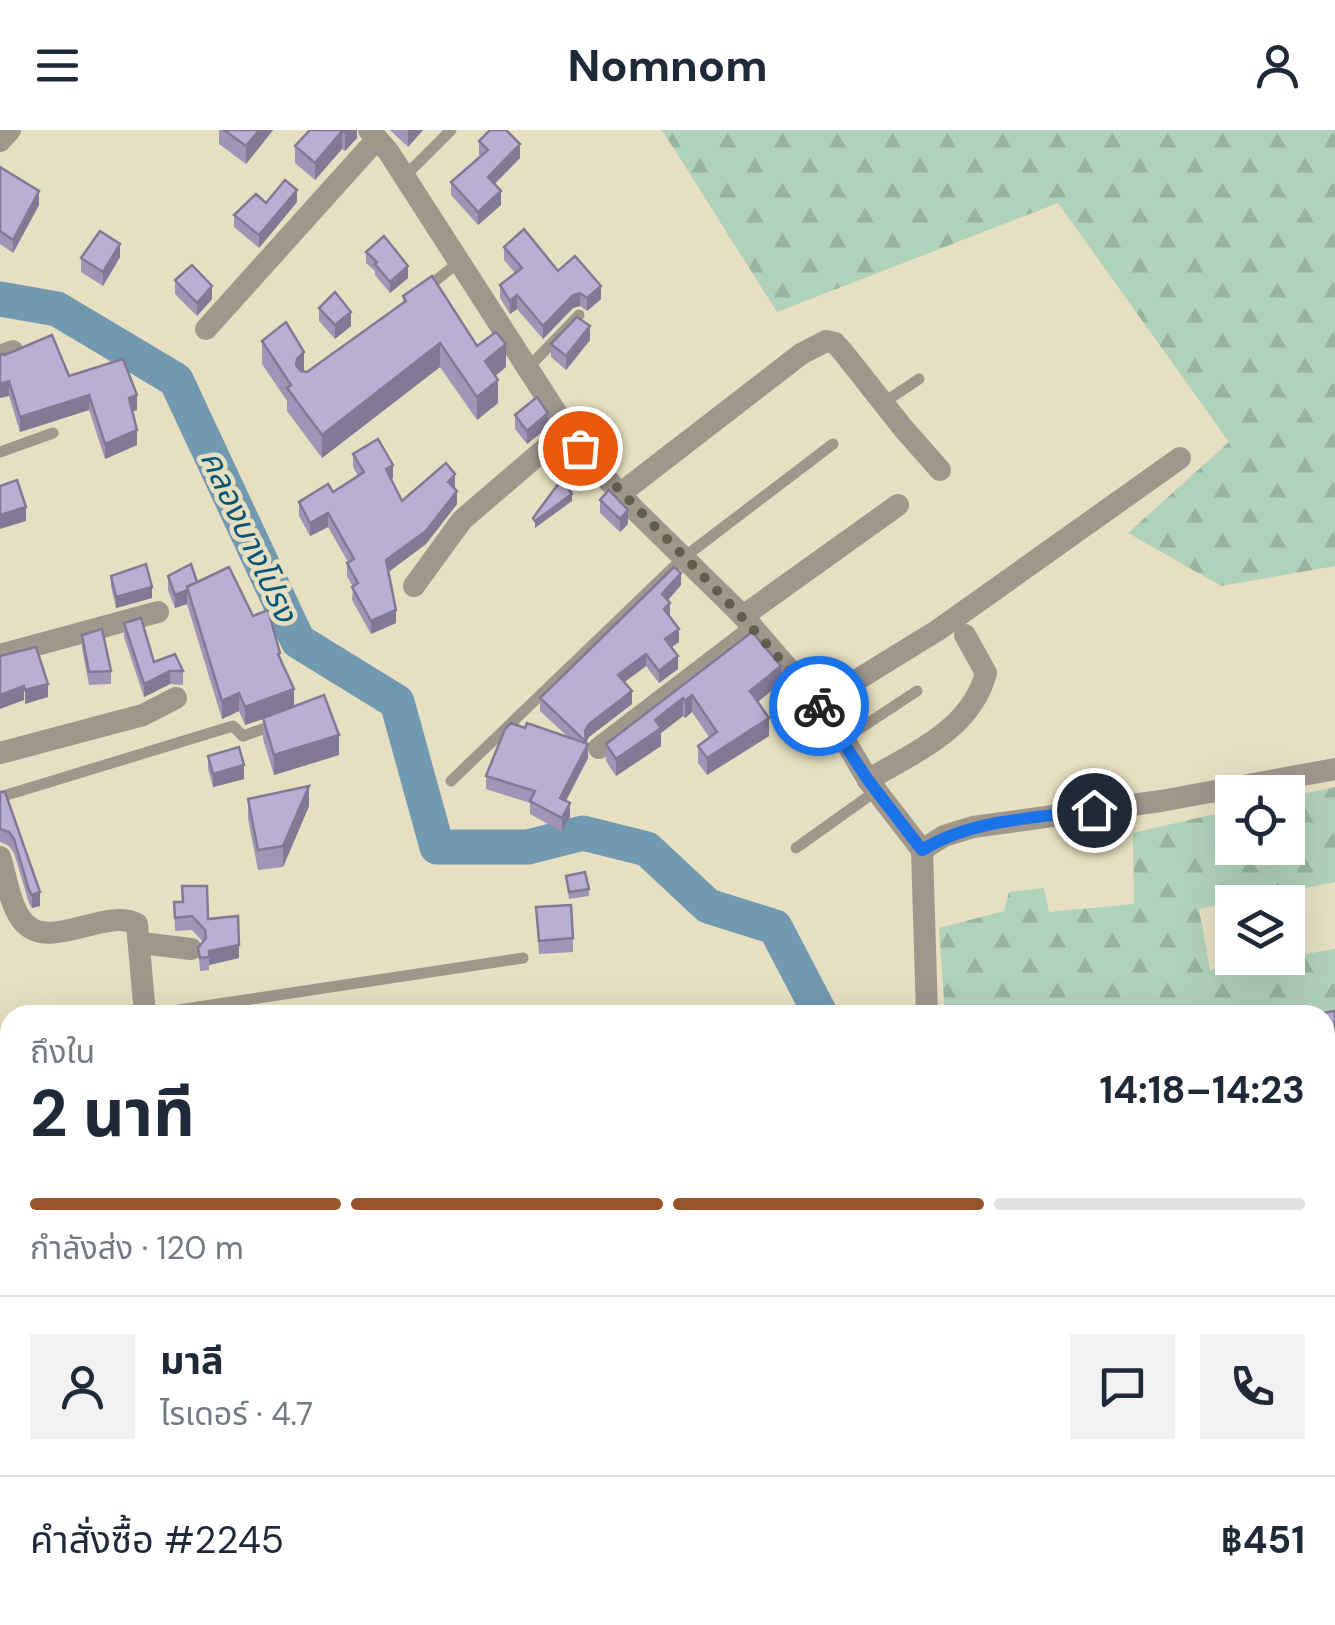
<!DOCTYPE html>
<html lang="th">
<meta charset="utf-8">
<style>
body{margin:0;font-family:"DM Sans","Noto Sans Thai",sans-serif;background:#f2f2f3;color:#1f2937;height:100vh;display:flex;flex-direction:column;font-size:38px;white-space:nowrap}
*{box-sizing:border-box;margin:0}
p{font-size:32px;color:#747a83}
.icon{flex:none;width:55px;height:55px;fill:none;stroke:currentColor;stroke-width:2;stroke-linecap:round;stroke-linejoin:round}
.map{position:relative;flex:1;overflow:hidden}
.side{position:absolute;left:0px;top:875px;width:1335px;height:620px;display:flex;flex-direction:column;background:#fff;border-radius:30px 30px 0 0;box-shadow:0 10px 40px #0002}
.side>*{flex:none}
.buttons{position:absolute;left:1215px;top:645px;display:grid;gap:20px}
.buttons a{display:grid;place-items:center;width:90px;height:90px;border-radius:0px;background:#fff;box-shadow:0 10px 40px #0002;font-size:50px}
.pin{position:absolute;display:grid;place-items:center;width:85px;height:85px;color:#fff;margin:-42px;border:5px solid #fff;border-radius:50%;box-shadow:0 2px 10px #0007}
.courier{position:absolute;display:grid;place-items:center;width:100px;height:100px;margin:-50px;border:8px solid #1a73e8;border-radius:50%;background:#fff;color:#222;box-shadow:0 2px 12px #0007}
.head em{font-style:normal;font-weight:700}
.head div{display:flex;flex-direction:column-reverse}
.head{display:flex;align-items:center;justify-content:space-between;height:170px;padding:0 30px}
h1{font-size:65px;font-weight:700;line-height:75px}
.bar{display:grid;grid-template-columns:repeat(4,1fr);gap:15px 10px;align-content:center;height:120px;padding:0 30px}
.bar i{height:12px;border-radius:8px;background:#e0e1e3}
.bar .on{background:#9a542b}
.bar p{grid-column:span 4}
.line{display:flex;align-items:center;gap:25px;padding:0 30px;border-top:2px solid #e0e1e3}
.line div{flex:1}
.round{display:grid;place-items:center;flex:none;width:105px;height:105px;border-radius:0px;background:#f2f2f3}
header{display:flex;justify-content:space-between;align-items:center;height:130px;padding:0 30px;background:#fff;font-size:45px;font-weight:700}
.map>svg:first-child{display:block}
.forest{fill:url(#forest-firs)}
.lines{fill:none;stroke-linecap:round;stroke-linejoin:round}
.river{stroke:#7199b0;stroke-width:35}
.lane{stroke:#9f968c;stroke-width:11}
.street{stroke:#9f968c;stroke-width:22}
.wall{fill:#9f96b7}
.shaded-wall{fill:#827a95}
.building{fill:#b9afd5;stroke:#827a95;stroke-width:2.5}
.done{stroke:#625e4c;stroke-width:10;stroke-dasharray:0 18}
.route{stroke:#1a73e8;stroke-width:12}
.labels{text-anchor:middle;stroke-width:9;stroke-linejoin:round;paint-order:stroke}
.water-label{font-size:32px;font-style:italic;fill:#095575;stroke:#e6dfc1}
</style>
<header><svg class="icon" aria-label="menu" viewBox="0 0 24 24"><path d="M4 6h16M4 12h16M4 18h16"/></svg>Nomnom<svg class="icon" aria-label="person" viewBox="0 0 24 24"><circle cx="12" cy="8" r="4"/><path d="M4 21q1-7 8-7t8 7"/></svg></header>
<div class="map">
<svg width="1335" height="1495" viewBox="0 0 1335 1495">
<defs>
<pattern id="forest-firs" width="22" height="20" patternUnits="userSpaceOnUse" patternTransform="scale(2.5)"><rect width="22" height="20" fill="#b1d2ba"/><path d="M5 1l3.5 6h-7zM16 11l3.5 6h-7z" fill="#98b49f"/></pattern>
</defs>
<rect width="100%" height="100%" fill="#e6dfc1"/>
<g class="forest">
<polygon points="662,0 1335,0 1335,436 1221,456 1128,403 1229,312 1058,73 777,182"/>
<polygon points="1335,657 1335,752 1199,779 1210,840 1335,819 1335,884 945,885 939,798 1004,781 1009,762 1044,758 1049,782 1134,774 1133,703 1232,680 1232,718 1288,718 1288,667"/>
<polygon points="1335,1461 1335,1495 1207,1495 1204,1485 1325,1485 1325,1462"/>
</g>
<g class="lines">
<g class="river">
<polyline points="0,169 57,179 176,250 298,511 397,572 437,717 528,717 583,703 647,719 708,776 775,797 821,885"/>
<polyline points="909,1485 936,1495"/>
</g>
<g class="lane">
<polyline points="404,47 451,0"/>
<polyline points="426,158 458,133"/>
<polyline points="527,239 579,185"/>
<polyline points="883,273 919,249"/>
<polyline points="0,322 53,303"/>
<polyline points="844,609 917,561"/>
<polyline points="451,651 683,428 833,314"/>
<polyline points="0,667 233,596 243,606 274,595"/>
<polyline points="796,718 876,661"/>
<polyline points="145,885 523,828"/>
<polyline points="1325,1090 1335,1166"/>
<polyline points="0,1156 10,1157"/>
<polyline points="0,1477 8,1435"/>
</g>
<g class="street">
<polyline points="369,0 388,21 579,318 635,380 743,486 811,565 844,609 868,650 922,720 927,885"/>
<polyline points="0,11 10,0"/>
<polyline points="206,199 377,9"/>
<polyline points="0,226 13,221"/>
<polyline points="621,363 801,224 826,211 835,213 843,222 903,298 940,340"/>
<polyline points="414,456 462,390 567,300"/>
<polyline points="743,486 898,375"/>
<polyline points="0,525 158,482"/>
<polyline points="818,574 938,500 1180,328"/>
<polyline points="599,618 752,501"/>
<polyline points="0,623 143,585 176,568"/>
<path d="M868,650C914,622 971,600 986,543L965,505"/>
<polyline points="922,720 944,706 973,697 1161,671 1335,639"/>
<path d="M0,727C6,745 9,770 19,786C44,828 103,776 137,794L145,885"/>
<polyline points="141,813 191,819"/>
<polyline points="0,1321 10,1303"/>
<polyline points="979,1485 994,1495"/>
<polyline points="241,1495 241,1485"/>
</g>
</g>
<g class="wall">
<polygon points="219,0 273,0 246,34 219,14"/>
<polygon points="310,0 357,0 357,8 345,21 342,19 315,50 295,33 295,16"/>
<polygon points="390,0 423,0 408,17"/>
<polygon points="479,11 520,28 495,54 501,75 478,95 451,65 451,52 481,26 479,25"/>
<polygon points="0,37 39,75 13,123 0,114"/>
<polygon points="297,72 259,118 234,97 234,85 266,73"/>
<polygon points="504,117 558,141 601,169 587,181 580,176 573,178 543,209 517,179 510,184 500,168 500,155 515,143 504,130"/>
<polygon points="366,122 408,148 390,163 375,145 375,141 366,133"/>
<polygon points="120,127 103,156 81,142 81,128"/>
<polygon points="175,150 212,169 197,186 175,164"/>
<polygon points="403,166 477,216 506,237 495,246 498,273 477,290 440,237 322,328 287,281 287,271 262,234 262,211 304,241 307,242 403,173"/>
<polygon points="319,178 351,196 335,209 319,191"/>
<polygon points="590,210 566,240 551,227 551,214"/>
<polygon points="0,224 69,246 137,280 133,281 137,315 105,329 89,280 20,302 9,266"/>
<polygon points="515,285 548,297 527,314 515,299"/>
<polygon points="353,324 393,348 391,349 402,371 454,358 457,374 426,414 388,442 396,493 371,504 352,470 353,457 347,446 347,433 348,432 328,397 310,406 299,386 299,372 333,362 358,346 353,337"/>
<polygon points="600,370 628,394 620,402 600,383"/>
<polygon points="111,446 152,468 116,478 111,456"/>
<polygon points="168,446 197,452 253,486 280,530 294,577 339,625 274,645 263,609 263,589 245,595 239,581 222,589 187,474 175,478 168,460"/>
<polygon points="681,455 668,470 670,485 669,486 679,512 671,517 678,539 659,553 646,536 624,552 632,574 589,607 586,612 588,628 566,671 570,687 562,702 530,684 530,673 486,659 486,646 525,598 568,607 540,581 540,568"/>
<polygon points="124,493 154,532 183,541 183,555 170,554 144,567 124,507"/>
<polygon points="752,502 781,553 758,572 769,606 707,645 698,633 698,616 709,607 692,582 685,588 683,586 661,603 661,616 616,646 606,631 606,614"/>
<polygon points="82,505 111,541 111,554 89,555 82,518"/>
<polygon points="208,626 244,649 213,657 208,639"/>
<polygon points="0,662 40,776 32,778 29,773 14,723 9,716 0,712"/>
<polygon points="248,669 309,676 283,737 258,740 248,689"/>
<polygon points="566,746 589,759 589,766 569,769"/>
<polygon points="182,756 208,789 239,828 209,835 209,840 200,841 198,818 203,812 192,800 175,801 174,772 182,772"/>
<polygon points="536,777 573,808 573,822 539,824"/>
<polygon points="1335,881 1335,916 1325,918 1325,885"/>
<polygon points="1335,920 1335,986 1325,988 1325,921"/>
<polygon points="1335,990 1335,1039 1325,1040 1325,991"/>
<polygon points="0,1000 10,1001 10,1047 8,1047 8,1030 0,1030"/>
<polygon points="1325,1043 1335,1043 1335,1095 1334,1089 1325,1081"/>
<polygon points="1325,1171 1335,1171 1335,1207 1325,1208"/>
<polygon points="112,1485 215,1485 214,1495 112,1495"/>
</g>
<g class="shaded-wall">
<polygon points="259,0 273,0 246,34 246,16"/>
<polygon points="348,0 357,0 357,8 345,21 345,3"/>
<polygon points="408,0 423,0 408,17"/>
<polygon points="342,1 342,19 315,50 315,33"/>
<polygon points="520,14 520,28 488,60 488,47"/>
<polygon points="297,60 297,72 259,118 259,105"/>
<polygon points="39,61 39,75 13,123 13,110"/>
<polygon points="501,61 501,75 478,95 478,82"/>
<polygon points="120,114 120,127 103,156 103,142"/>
<polygon points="408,136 408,148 390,163 390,152"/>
<polygon points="212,156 212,169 197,186 197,173"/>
<polygon points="601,156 601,169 587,181 587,168"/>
<polygon points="580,163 580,176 573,178 543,209 543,196 573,165"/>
<polygon points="517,165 517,179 510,184 510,171"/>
<polygon points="351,182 351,196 335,209 335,195"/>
<polygon points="590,196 590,210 566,240 566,226"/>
<polygon points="440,213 440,237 322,328 322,305"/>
<polygon points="506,214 506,237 485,254 485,231"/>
<polygon points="304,222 304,245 296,258 297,229"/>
<polygon points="498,250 498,273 477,290 477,267"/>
<polygon points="9,251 9,266 0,268 0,254"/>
<polygon points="89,265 89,280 20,302 20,287"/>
<polygon points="137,265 137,280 129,283 129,268"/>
<polygon points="548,283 548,297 527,314 527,301"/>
<polygon points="137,300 137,315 105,329 105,314"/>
<polygon points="393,335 393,348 386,352 386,339"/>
<polygon points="455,344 455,358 448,352"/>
<polygon points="457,361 457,374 426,414 386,444 386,430"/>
<polygon points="572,364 572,371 535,398 535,391"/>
<polygon points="26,377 26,391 0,399 0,385"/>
<polygon points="628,380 628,394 620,402 620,389"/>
<polygon points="328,383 328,397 310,406 310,393"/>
<polygon points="681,443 681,455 662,477 662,464"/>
<polygon points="152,457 152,468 116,478 116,467"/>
<polygon points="187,460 187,474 175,478 175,465"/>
<polygon points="670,473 670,485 664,492 664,479"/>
<polygon points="396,480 396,493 371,504 371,491"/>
<polygon points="679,499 679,512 665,522 665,509"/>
<polygon points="646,524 646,536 618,557 618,545"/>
<polygon points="678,526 678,539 659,553 659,541"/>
<polygon points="781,536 781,553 750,578 750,561"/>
<polygon points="170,541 170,554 144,567 144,554"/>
<polygon points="48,554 48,567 25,574 25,560"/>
<polygon points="24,556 24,570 0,579 0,565"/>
<polygon points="294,559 294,578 245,595 245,577"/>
<polygon points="632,561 632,574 589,607 585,613 585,601 589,594"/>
<polygon points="239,563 239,581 222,589 222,571"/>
<polygon points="692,565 692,582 685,588 685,571"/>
<polygon points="683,568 683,586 661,603 661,616 616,646 616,629 655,590"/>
<polygon points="769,588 769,606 707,645 707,628"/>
<polygon points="339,605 339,625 274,645 274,625"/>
<polygon points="588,614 588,628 560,682 560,668"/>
<polygon points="244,635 244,649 213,657 213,644"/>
<polygon points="309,656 309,676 283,737 283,716"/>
<polygon points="570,673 570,687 562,702 562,688"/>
<polygon points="40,762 40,776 32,778 32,765"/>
<polygon points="239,815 239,828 209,835 209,821"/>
</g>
<g class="building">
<polygon points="224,0 259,0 246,16"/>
<polygon points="310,0 348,0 345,3 342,1 315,33 295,16"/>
<polygon points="490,0 506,0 520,14 488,47 501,61 478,82 451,52 488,20 479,11"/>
<polygon points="0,37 39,61 13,110 0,101"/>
<polygon points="285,50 297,60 259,105 234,85 256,64 266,73"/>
<polygon points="524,99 558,141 575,126 601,156 587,168 580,163 573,165 543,196 517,165 510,171 500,155 522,138 504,117"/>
<polygon points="100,101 120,114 103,142 81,128"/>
<polygon points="384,106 408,136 390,152 375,134 377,132 366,122"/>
<polygon points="192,135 212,156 197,173 175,150"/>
<polygon points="432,146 477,216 496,202 506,214 485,231 498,250 477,267 440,213 322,305 287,258 291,255 262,211 286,192 304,222 297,229 296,235 301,241 307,242 406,171 403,166"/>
<polygon points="335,162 351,182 335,195 319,178"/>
<polygon points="577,187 590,196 566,226 551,214"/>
<polygon points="52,205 69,246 123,229 137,265 129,268 137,300 105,314 89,265 20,287 9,251 0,254 0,224 5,225"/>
<polygon points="537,267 548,283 527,301 515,285"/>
<polygon points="378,309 393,335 386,339 402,371 446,333 455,344 448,352 457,361 426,401 386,430 396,480 371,491 352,457 358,453 347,433 354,429 328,383 310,393 299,372 328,354 333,362 364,342 353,324"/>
<polygon points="562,349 572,364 535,391 533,388"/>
<polygon points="17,350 26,377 0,385 0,356"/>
<polygon points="609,360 628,380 620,389 600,370"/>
<polygon points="146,434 152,457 116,467 111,446"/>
<polygon points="191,434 197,452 187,457 188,460 175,465 168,446"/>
<polygon points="229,437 253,486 268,480 280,523 278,524 294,559 245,577 239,563 222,571 187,457"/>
<polygon points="674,437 681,443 662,464 670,473 664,479 679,499 665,509 678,526 659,541 646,524 618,545 632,561 589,594 585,601 586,612 540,568"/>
<polygon points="141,488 154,532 175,524 183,541 170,541 144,554 124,493"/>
<polygon points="102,499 111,541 89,542 82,505"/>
<polygon points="752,502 781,536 750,561 769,588 707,628 698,616 717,602 692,565 685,571 683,568 655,590 661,598 616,629 606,614"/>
<polygon points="36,517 48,554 25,560 24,556 0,565 0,526"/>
<polygon points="324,565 339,605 274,625 263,588"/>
<polygon points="511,593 525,598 527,593 588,614 560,668 570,673 562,688 530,671 535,661 486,646 505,599"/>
<polygon points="239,617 244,635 213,644 208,626"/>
<polygon points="309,656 283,716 258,720 248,669"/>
<polygon points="0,662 5,662 40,762 32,765 29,760 14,709 9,702 0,699"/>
<polygon points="585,742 589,759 569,762 566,746"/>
<polygon points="182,756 207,756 208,789 238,786 239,815 209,821 209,827 200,828 198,818 206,808 205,800 192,786 175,788 174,772 183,772"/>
<polygon points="571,775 573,808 539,811 536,777"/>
<polygon points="1335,881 1335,903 1325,905 1325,885 1310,885"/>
<polygon points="1335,920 1335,973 1325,975 1325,921"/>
<polygon points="1335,990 1335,1026 1325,1027 1325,991"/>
<polygon points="0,1000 10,1001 10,1033 8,1033 8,1016 0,1017"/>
<polygon points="1325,1043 1335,1043 1335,1082 1334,1076 1325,1068"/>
<polygon points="1325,1171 1335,1171 1335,1194 1325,1195"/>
<rect x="168" y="1485" width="46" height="10"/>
</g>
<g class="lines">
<path class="done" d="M580,318C659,404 746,484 819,576"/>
<path class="route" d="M819,576L868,650L922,720C973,689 1036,688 1094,680"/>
</g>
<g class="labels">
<g class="water-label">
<text transform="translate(249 406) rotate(65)" y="11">คลองบางโปรง</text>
</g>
</g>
</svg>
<div class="buttons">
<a><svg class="icon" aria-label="locate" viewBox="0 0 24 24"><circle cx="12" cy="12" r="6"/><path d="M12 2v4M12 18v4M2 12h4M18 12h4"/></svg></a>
<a><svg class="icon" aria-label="layers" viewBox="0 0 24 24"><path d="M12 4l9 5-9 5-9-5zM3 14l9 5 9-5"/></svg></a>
</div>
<div class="pin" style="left:580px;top:318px;background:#ea580c"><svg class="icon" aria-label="bag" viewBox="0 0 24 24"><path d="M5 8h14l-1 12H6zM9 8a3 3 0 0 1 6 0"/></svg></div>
<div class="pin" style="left:1094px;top:680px;background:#1f2937"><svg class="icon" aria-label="home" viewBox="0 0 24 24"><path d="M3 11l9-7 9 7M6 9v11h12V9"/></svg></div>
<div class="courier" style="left:819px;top:576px"><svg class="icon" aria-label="bike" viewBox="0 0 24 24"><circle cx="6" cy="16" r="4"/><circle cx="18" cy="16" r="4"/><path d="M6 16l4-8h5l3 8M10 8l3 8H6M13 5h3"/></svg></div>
<section class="side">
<div class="head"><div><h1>2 นาที</h1><p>ถึงใน</p></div><em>14:18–14:23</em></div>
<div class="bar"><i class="on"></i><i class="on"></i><i class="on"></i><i></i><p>กำลังส่ง · 120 m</p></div>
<div class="line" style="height:180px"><a class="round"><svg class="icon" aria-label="person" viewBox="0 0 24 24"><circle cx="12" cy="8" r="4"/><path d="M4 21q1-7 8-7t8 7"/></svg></a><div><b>มาลี</b><p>ไรเดอร์ · 4.7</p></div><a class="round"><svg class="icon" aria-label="chat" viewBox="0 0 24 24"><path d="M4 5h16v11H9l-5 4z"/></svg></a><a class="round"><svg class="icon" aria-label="phone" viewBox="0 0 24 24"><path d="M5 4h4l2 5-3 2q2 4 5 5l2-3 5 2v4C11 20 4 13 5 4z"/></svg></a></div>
<div class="line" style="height:130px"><div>คำสั่งซื้อ #2245</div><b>฿451</b></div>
</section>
</div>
